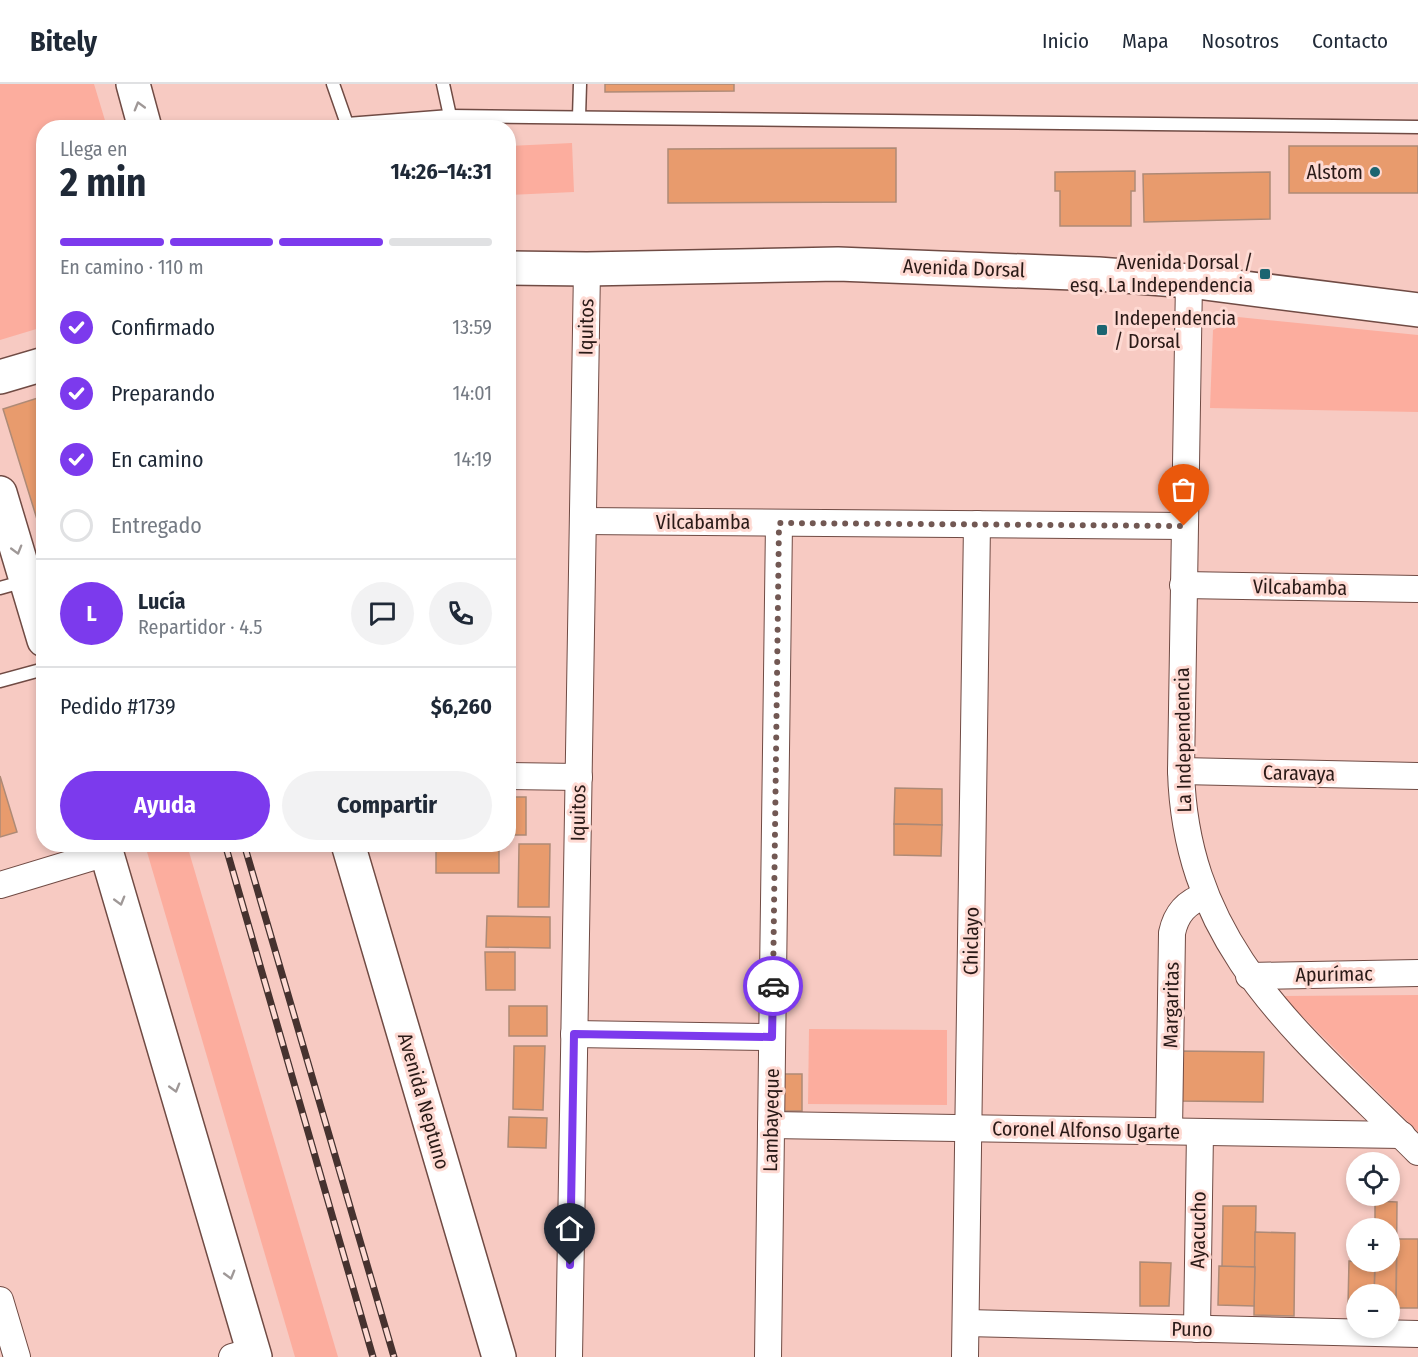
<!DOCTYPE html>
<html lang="es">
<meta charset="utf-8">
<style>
body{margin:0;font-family:"Fira Sans Condensed",sans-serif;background:#f2f2f3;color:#1f2937;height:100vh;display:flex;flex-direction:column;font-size:22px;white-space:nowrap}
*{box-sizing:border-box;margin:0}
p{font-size:20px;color:#747a83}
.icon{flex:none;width:33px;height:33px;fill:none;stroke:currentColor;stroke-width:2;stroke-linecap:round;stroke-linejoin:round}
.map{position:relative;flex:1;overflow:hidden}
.sheet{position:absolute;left:36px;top:36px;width:480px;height:732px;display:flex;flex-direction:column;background:#fff;border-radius:24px;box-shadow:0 3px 9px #0003}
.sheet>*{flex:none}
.tools{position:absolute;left:1346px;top:1068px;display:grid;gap:12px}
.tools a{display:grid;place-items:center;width:54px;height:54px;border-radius:50%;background:#fff;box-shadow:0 3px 9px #0003;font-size:30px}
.pin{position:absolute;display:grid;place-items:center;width:51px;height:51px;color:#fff;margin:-62px -26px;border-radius:50% 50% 50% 0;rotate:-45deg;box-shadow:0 0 6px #0007}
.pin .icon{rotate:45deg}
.courier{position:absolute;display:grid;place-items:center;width:60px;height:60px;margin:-30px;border:4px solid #7c3aed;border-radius:50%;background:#fff;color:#222;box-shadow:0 2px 8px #0007}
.head em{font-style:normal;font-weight:700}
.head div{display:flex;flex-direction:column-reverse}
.head{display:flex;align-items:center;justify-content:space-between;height:102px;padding:0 24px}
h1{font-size:39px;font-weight:700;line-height:45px}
.bar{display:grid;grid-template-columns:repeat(4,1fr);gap:9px 6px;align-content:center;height:72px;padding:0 24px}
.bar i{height:8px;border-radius:4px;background:#e0e1e3}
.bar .active{background:#7c3aed}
.bar p{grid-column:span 4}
.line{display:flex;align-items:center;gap:15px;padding:0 24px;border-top:2px solid #e0e1e3}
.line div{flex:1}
.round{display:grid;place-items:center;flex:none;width:63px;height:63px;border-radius:32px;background:#f2f2f3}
ol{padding:0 24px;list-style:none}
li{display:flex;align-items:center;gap:18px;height:66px}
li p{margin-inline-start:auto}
li .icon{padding:6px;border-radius:50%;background:#7c3aed;color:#fff;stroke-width:4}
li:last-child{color:#747a83}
li i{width:33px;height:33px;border:3px solid #e0e1e3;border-radius:50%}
.action{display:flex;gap:12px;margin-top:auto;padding:12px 24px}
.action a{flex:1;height:69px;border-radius:36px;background:#7c3aed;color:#fff;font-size:24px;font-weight:700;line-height:69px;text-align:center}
.action a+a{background:#f2f2f3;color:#1f2937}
header{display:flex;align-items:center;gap:36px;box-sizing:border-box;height:84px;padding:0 30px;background:#fff;border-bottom:2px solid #e0e1e3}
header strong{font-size:28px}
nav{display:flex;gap:33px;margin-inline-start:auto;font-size:21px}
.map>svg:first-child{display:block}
.green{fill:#fcad9e}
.building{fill:#e89b6d;stroke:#ae8a76;stroke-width:1.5}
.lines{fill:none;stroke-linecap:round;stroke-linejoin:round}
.lane-casing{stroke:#704b44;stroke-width:15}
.street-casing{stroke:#704b44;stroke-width:28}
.secondary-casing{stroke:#704b44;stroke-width:36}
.lane{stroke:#fff;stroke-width:12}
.street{stroke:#fff;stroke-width:26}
.secondary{stroke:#fff;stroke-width:33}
.rail-casing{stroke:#46322f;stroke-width:7}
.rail{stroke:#fedad3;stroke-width:4.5;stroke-dasharray:14;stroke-linecap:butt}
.oneway{stroke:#9f9897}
.done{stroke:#725853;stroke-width:6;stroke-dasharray:0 10.8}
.route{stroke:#7c3aed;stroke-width:8}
.poi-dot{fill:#1b6571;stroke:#fedad3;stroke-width:2}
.labels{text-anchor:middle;stroke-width:6;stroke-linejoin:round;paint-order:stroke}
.poi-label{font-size:20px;fill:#2a1a17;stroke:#fedad3;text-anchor:end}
.street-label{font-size:20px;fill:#2a1a17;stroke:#fedad3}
</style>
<header>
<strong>Bitely</strong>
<nav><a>Inicio</a><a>Mapa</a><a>Nosotros</a><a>Contacto</a></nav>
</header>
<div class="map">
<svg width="1418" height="1273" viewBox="0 0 1418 1273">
<rect width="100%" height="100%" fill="#f7cac2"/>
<g class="green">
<polygon points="0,0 94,0 107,43 44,44 43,243 0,256"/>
<polygon points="572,59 574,108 509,111 509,62"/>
<polygon points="1238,233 1418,251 1418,328 1210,324 1213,246"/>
<polygon points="145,761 187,761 338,1273 295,1273"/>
<polygon points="1418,911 1418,1048 1282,912"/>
<polygon points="809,945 947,946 947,1021 808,1020"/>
</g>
<g class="building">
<polygon points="605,0 734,0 734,7 605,8"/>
<rect x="1289" y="62" width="129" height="47"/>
<polygon points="896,64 896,118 668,119 668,65"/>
<polygon points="1135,87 1135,107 1131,107 1131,142 1060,142 1060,107 1055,107 1055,88"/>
<polygon points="1270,88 1270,135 1144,138 1143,90"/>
<polygon points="44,312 44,458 3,325"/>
<polygon points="0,692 17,748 0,753"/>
<polygon points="895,704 942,705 942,741 894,740"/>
<rect x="508" y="713" width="18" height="38"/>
<polygon points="894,740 942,741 941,772 894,771"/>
<rect x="436" y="760" width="63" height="29"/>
<polygon points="519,760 550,760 549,823 518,823"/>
<polygon points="487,832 550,833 550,864 486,863"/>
<polygon points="485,868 515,868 515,906 486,906"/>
<rect x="509" y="922" width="38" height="30"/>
<polygon points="514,962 545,962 543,1026 513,1025"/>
<polygon points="1179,967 1264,968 1263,1018 1179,1017"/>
<rect x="784" y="990" width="18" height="37"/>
<polygon points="509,1033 547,1034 546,1064 508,1063"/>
<polygon points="1375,1117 1397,1118 1396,1232 1389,1232 1389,1210 1374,1210 1375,1178 1389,1178 1389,1144 1375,1144"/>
<polygon points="1223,1122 1256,1122 1255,1183 1222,1183"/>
<polygon points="1255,1148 1295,1149 1294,1232 1254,1231"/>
<polygon points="1397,1155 1418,1155 1418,1224 1396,1224"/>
<polygon points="1349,1177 1375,1178 1374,1210 1356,1210 1356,1221 1348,1221"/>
<polygon points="1140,1178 1171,1179 1169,1222 1140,1222"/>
<polygon points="1219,1182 1255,1183 1254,1222 1218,1221"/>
</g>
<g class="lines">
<g class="lane-casing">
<g id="lane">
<polyline points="333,0 347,40 450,32 1418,43"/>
<polyline points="443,0 450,32"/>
<polyline points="579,33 580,0"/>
<polyline points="0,504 25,497"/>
<polyline points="0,597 44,585"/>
</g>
</g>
<g class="street-casing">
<g id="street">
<path d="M1189,197L1181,687C1186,865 1302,952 1418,1068"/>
<polyline points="583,437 1184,442"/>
<polyline points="1183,501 1418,505"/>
<polyline points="1181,687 1418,692"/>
<polyline points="508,692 579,693"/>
<polyline points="0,801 106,769"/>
<polyline points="1249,892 1418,889"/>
<polyline points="574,950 772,953"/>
<polyline points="771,1041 1402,1051"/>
<path d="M1169,1047L1172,849C1176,830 1186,818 1205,812"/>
<polyline points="0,1216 17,1273"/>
<polyline points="966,1239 1418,1250"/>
<polyline points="1197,1245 1200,1048"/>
<polyline points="232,1273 253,1267"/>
<polyline points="569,1273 587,185"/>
<polyline points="768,1273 779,439"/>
<polyline points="965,1273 977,440"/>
</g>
</g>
<g class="secondary-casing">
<g id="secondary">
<polyline points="133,0 145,44"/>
<polyline points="508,184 587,185 838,180 1098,190 1189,197 1418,226"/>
<polyline points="0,293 44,280"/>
<polyline points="0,409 44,556"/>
<polyline points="104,760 255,1273"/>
<polyline points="348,760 499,1273"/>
</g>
</g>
<use href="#lane" class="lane"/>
<use href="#street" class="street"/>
<use href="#secondary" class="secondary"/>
<g class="rail-casing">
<g id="rail">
<polyline points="225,760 373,1273"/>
<polyline points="244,760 394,1273"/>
</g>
</g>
<use href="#rail" class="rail"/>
</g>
<defs><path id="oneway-chevron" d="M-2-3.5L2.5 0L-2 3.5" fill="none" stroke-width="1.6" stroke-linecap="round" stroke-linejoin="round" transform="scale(1.5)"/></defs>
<g class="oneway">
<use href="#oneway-chevron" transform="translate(139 22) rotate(-106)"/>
<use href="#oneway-chevron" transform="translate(17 466) rotate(74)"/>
<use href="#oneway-chevron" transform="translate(120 817) rotate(74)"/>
<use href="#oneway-chevron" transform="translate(175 1004) rotate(74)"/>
<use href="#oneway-chevron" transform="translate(230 1191) rotate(74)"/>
</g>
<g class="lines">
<polyline class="done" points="773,902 779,439 1184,442"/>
<polyline class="route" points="570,1181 574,950 772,953 773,902"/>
</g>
<g class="poi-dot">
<circle cx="1375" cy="88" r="6"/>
<rect x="1259" y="184" width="12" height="12" rx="3"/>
<rect x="1096" y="240" width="12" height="12" rx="3"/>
</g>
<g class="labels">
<g class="poi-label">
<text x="1363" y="95">Alstom</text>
<text x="1253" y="185">Avenida Dorsal /<tspan x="1253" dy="23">esq. La Independencia</tspan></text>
<text x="1114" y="241" text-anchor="start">Independencia<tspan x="1114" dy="23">/ Dorsal</tspan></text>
</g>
<g class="street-label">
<text transform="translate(964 184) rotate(2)" y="7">Avenida Dorsal</text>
<text transform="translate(586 243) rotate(-89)" y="7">Iquitos</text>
<text x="703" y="445">Vilcabamba</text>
<text transform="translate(1300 503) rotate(1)" y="7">Vilcabamba</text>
<text transform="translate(1183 656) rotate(-91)" y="7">La Independencia</text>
<text transform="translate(1299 689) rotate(1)" y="7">Caravaya</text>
<text transform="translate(578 729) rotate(-89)" y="7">Iquitos</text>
<text transform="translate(971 857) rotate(-89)" y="7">Chiclayo</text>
<text transform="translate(1334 890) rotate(-1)" y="7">Apurímac</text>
<text transform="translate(1171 921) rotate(-89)" y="7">Margaritas</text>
<text transform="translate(424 1017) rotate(74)" y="7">Avenida Neptuno</text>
<text transform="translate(771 1036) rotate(-89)" y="7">Lambayeque</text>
<text transform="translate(1086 1046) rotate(1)" y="7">Coronel Alfonso Ugarte</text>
<text transform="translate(1198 1146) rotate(-89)" y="7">Ayacucho</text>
<text transform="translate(1192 1245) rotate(1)" y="7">Puno</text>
</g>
</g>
</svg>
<div class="tools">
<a><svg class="icon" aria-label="locate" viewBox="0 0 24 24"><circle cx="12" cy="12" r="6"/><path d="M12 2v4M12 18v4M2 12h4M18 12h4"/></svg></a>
<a>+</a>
<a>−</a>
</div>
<div class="pin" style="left:1184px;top:442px;background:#ea580c"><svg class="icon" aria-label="bag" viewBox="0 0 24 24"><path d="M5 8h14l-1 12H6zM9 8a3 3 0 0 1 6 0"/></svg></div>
<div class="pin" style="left:570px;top:1181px;background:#1f2937"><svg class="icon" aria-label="home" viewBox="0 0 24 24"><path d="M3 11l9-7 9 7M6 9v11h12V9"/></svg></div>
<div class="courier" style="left:773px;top:902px"><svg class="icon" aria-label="car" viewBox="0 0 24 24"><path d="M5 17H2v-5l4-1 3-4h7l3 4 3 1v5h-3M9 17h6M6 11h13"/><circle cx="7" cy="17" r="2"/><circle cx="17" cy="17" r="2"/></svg></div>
<section class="sheet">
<div class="head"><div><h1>2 min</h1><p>Llega en</p></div><em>14:26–14:31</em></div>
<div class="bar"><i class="active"></i><i class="active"></i><i class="active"></i><i></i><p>En camino · 110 m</p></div>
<ol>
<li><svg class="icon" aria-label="check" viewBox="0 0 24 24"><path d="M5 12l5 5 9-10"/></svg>Confirmado<p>13:59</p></li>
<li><svg class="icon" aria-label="check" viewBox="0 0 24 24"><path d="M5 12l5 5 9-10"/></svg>Preparando<p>14:01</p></li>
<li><svg class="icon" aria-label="check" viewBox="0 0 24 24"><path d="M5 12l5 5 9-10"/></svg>En camino<p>14:19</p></li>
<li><i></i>Entregado</li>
</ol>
<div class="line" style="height:108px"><b class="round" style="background:#7c3aed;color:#fff">L</b><div><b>Lucía</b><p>Repartidor · 4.5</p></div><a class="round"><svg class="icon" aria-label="chat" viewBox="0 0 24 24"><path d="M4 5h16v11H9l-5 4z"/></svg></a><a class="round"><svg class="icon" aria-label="phone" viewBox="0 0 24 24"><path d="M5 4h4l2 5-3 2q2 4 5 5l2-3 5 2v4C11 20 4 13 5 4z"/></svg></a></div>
<div class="line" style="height:78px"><div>Pedido #1739</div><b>$6,260</b></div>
<div class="action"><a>Ayuda</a><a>Compartir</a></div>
</section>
</div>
